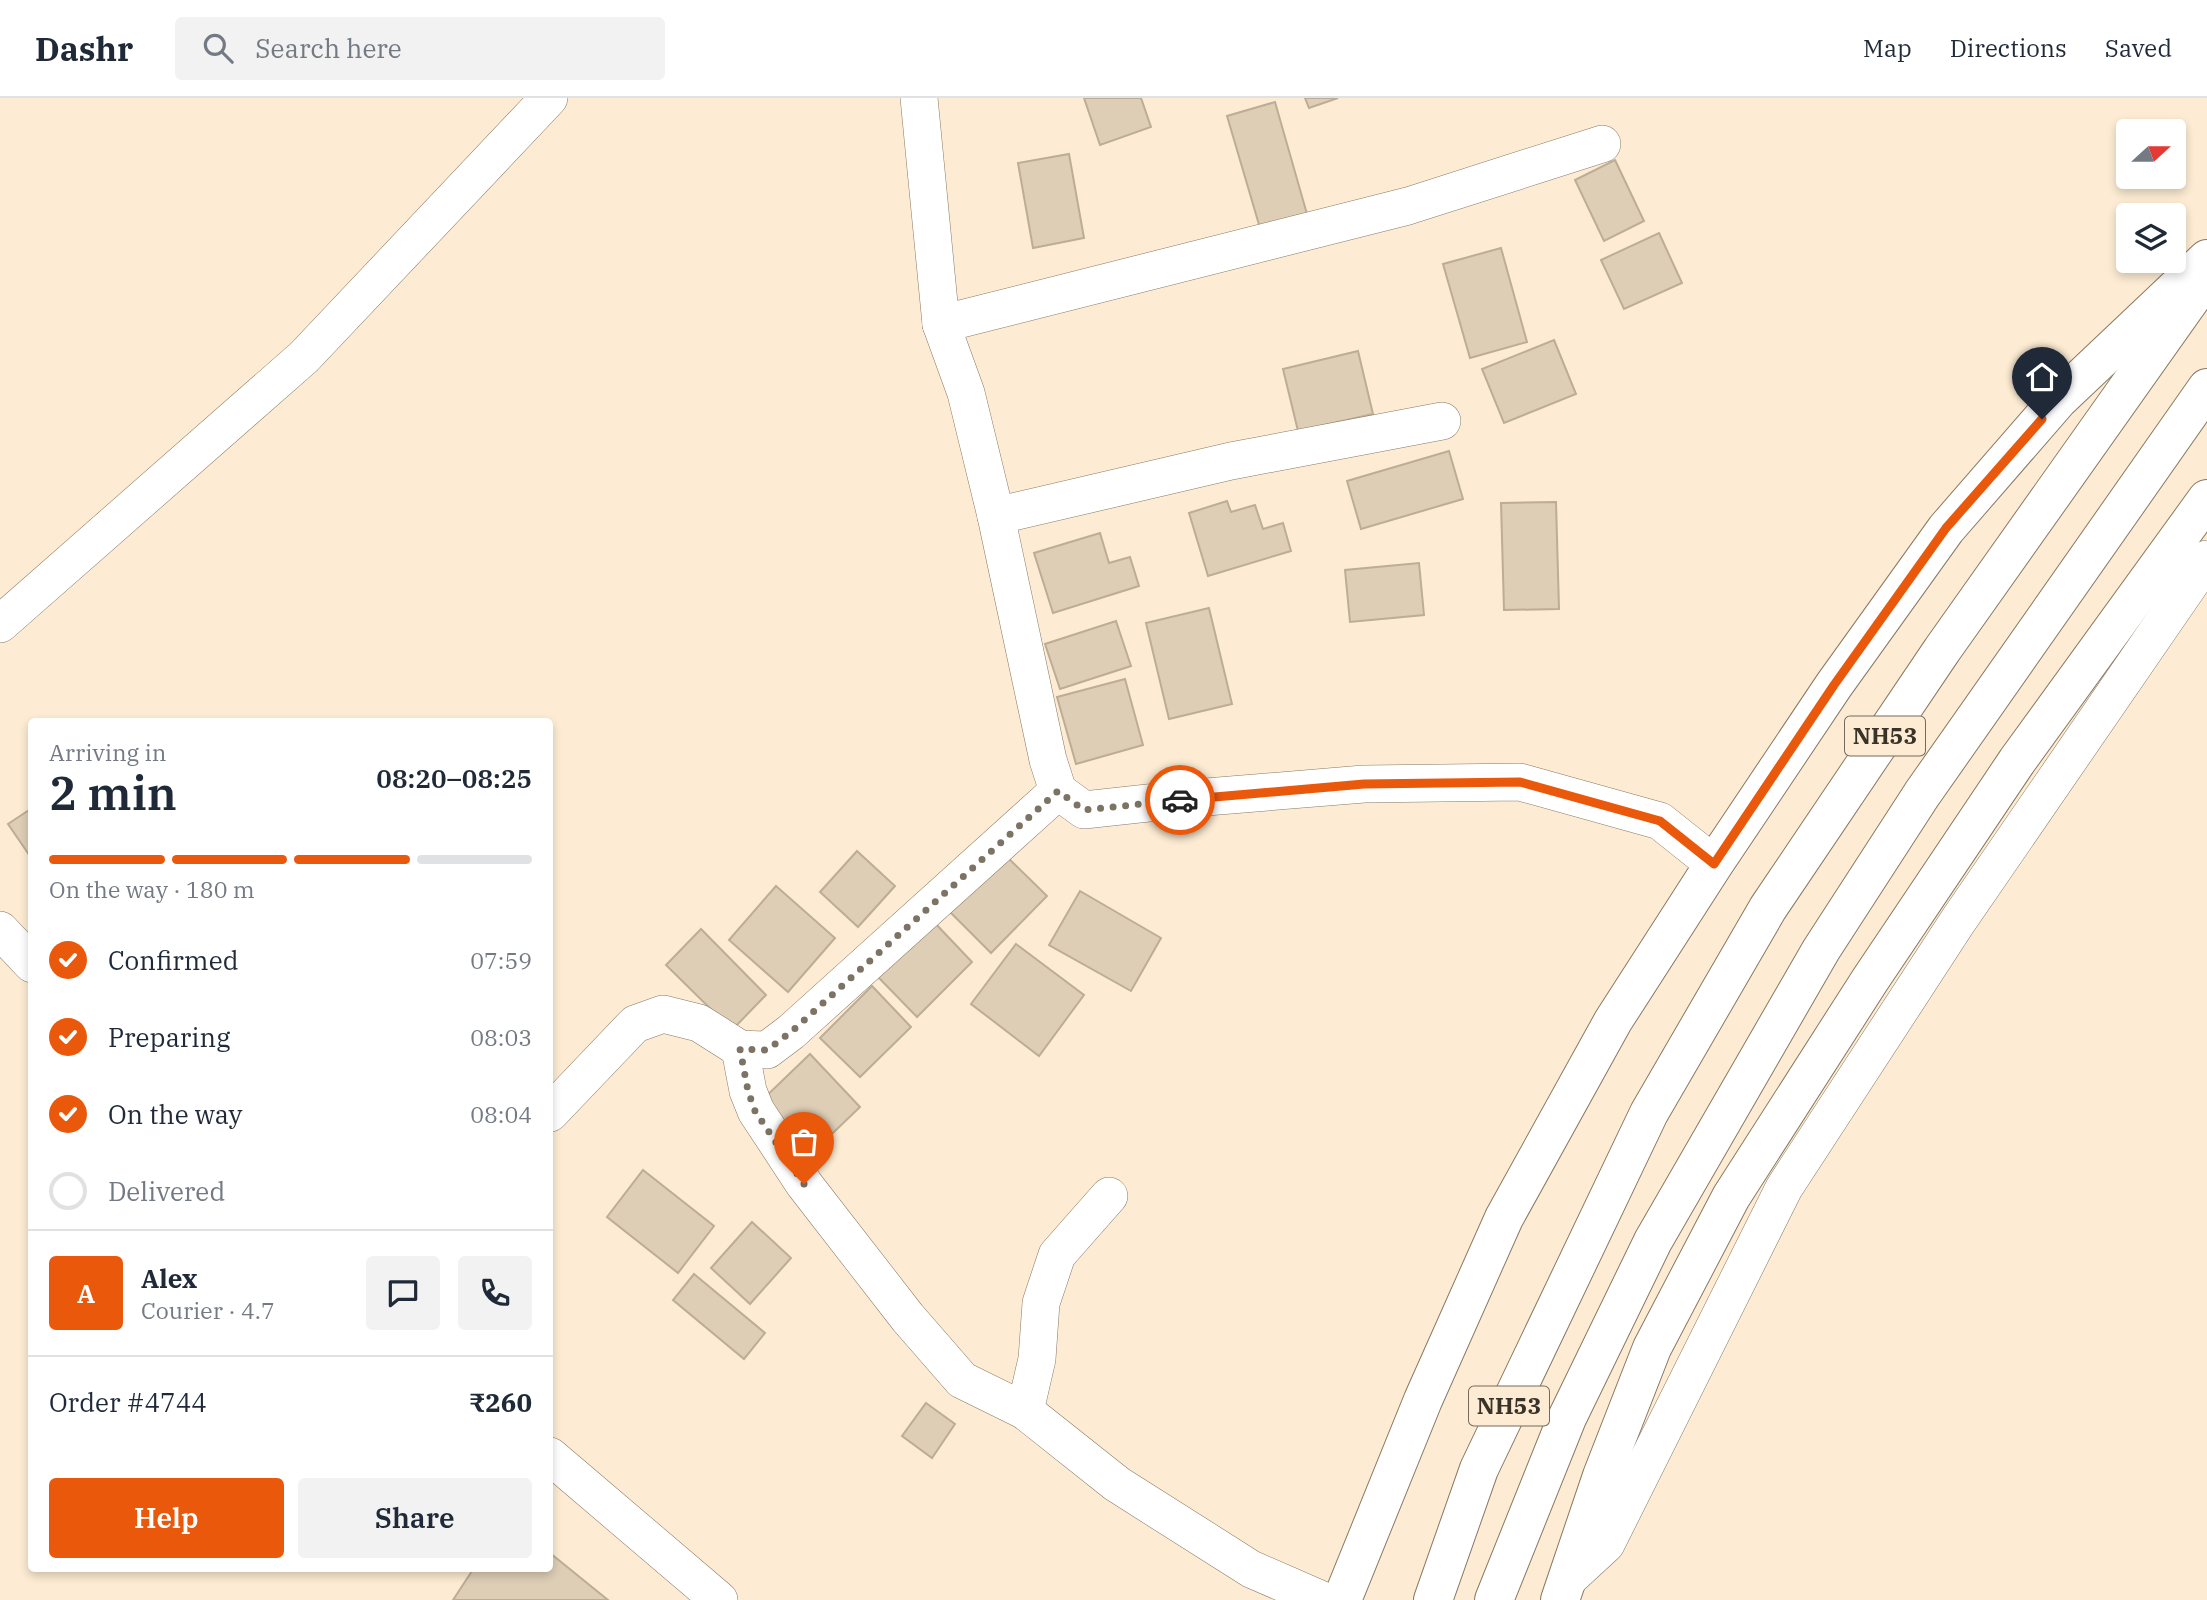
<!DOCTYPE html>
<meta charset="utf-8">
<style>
body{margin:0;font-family:"IBM Plex Serif",serif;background:#f2f2f3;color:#1f2937;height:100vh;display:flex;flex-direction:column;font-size:26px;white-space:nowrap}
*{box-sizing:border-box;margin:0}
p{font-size:23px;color:#747a83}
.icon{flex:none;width:38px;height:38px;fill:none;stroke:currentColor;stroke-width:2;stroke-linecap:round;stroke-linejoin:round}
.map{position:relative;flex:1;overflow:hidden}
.drawer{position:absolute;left:28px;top:620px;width:525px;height:854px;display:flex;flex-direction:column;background:#fff;border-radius:7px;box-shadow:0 4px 10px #0003}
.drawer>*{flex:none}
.needle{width:46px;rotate:69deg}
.fabs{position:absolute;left:2116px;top:21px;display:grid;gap:14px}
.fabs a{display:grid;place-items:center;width:70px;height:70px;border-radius:7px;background:#fff;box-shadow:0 4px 10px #0003;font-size:35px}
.pin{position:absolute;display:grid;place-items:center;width:60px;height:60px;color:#fff;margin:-72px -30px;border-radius:50% 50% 50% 0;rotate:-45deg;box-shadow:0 0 7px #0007}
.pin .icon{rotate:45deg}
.courier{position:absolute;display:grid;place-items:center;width:70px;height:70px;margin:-35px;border:5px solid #ea580c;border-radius:50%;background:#fff;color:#222;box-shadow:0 2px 9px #0007}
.overview em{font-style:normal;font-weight:600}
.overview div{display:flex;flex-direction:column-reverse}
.overview{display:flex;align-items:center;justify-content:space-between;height:119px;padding:0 21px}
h1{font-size:46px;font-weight:600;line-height:52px}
.bar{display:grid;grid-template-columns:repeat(4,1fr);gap:10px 7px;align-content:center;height:84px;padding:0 21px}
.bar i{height:9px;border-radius:5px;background:#e0e1e3}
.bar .current{background:#ea580c}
.bar p{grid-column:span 4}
.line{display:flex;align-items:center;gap:18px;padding:0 21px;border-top:2px solid #e0e1e3}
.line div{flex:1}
.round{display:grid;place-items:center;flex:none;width:74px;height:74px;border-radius:7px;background:#f2f2f3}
ol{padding:0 21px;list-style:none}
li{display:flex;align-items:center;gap:21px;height:77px}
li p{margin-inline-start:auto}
li .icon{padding:7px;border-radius:50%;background:#ea580c;color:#fff;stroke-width:4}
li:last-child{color:#747a83}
li i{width:38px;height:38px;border:4px solid #e0e1e3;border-radius:50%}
.primary-button{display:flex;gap:14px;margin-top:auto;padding:14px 21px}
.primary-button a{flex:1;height:80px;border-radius:7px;background:#ea580c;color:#fff;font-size:28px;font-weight:600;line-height:80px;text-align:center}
.primary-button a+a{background:#f2f2f3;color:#1f2937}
header{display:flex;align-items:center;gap:42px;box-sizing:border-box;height:98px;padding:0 35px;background:#fff;border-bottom:2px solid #e0e1e3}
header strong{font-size:33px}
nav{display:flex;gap:38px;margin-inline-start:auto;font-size:24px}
.search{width:490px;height:63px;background:#f2f2f3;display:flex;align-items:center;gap:18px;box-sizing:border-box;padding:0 24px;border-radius:7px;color:#747a83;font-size:26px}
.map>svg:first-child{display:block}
.building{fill:#deceb6;stroke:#bdad96;stroke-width:2}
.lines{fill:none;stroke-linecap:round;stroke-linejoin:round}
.street-casing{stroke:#887963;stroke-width:38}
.secondary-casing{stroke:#887963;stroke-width:40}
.highway-casing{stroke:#887963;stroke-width:40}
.street{stroke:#fff;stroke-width:37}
.secondary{stroke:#fff;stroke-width:38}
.highway{stroke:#fff;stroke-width:38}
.done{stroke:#7d7364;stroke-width:7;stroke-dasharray:0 12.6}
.route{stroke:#ea580c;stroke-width:9}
.labels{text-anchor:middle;stroke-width:7;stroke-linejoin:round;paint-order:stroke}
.shield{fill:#fdecd3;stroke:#736a5b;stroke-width:2}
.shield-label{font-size:23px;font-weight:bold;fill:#383228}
</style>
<header>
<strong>Dashr</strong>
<div class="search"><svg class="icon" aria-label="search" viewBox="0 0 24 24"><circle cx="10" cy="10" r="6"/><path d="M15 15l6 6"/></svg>Search here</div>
<nav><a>Map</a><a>Directions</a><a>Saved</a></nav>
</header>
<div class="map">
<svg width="2207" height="1502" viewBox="0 0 2207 1502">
<rect width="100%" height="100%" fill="#fdecd3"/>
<g class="building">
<polygon points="1084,0 1141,0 1151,29 1100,47"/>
<polygon points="1305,0 1338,0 1309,10"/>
<polygon points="1275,4 1307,116 1260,130 1227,18"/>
<polygon points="1069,56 1084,140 1033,150 1018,65"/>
<polygon points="1615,62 1644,123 1604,143 1575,82"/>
<polygon points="1659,135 1682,185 1624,211 1601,162"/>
<polygon points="1501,150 1527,244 1470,260 1443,166"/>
<polygon points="1554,242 1576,296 1504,325 1482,271"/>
<polygon points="1358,253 1373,316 1298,333 1283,271"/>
<polygon points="1449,353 1463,401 1361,431 1347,383"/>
<polygon points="1227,403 1231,414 1255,407 1263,431 1283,425 1291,453 1208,478 1189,415"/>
<polygon points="1556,404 1559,511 1504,512 1501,405"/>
<polygon points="1100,435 1109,465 1130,459 1139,488 1053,515 1034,455"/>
<polygon points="1419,465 1424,517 1350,524 1345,472"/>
<polygon points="1209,510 1232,606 1169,621 1146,525"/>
<polygon points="1116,523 1131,568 1060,591 1045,546"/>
<polygon points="1125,581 1143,647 1076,666 1057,599"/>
<polygon points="32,710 32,761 8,726"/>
<polygon points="857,753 895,788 858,829 820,794"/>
<polygon points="1001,753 1047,798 991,855 945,809"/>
<polygon points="776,788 835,840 788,894 729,842"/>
<polygon points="1080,793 1161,840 1131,893 1049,847"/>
<polygon points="933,823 972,864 917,919 878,879"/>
<polygon points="701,831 766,897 732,932 666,867"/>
<polygon points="1016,846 1084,897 1039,958 971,906"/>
<polygon points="872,888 911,929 860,979 820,940"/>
<polygon points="810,956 860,1009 811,1056 761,1003"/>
<polygon points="643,1072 714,1128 678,1175 607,1119"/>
<polygon points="752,1124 791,1160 750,1206 711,1170"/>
<polygon points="694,1176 765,1235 744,1261 673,1202"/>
<polygon points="926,1305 955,1326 932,1360 902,1338"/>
<polygon points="550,1455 608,1502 453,1502 474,1470 550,1470"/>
</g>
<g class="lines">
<g class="street-casing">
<g id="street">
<polyline points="919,0 941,226 966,295 996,418 1048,662 1058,693 1084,712 1194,700 1364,686 1520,684 1660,723 1714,766"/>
<polyline points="941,226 1408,108 1602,46"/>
<polyline points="996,418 1231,363 1442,323"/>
<polyline points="0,526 304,259 549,0"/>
<polyline points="0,832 32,866"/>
<polyline points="740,951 748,993 756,1013 804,1086 908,1220 962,1282 1025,1313"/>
<polyline points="550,1015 635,926 663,916 699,925 740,951 767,952 791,934 1058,693"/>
<polyline points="1109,1098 1057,1157 1041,1205 1037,1261 1025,1313 1117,1386 1251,1471 1322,1502"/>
<polyline points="550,1358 719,1502"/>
<polyline points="1567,1482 1606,1446 1784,1090 1958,823 2207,461"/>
</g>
</g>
<g class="secondary-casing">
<g id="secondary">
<polyline points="1342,1502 1423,1302 1504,1120 1613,923 1714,766 1834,587 1946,431 2058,302 2207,161"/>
<polyline points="1560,1502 1602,1378 1652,1250 1731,1099 1870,882 2017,663 2207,401"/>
</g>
</g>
<g class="highway-casing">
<g id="highway">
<polyline points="1433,1502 1479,1371 1649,1015 1768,810 1942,552 2207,178"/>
<polyline points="1494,1502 1567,1320 1653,1143 1821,852 1922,696 2207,290"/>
</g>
</g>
<use href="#street" class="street"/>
<use href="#secondary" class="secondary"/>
<use href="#highway" class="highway"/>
</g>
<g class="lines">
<polyline class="done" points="804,1086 755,1013 748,993 740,951 767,952 791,934 1058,693 1084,712 1180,702"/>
<polyline class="route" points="1180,702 1364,686 1520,684 1660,723 1714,766 1834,587 1946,430 2042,321"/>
</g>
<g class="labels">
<g class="shield">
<rect x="1845" y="618.5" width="80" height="39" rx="5"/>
<rect x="1469" y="1288.5" width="80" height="39" rx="5"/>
</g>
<g class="shield-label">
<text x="1885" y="646">NH53</text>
<text x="1509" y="1316">NH53</text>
</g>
</g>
</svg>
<div class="fabs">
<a><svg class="needle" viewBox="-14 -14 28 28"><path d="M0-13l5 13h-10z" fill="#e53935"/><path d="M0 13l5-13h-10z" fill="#747a83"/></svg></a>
<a><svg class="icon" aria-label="layers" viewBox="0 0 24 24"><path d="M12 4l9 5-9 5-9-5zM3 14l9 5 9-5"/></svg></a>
</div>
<div class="pin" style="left:804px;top:1086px;background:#ea580c"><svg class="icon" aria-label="bag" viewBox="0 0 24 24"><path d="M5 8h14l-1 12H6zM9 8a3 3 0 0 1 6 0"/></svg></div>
<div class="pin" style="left:2042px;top:321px;background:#1f2937"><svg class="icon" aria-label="home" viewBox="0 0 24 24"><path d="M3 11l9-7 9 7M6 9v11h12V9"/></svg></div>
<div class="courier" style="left:1180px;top:702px"><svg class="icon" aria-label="car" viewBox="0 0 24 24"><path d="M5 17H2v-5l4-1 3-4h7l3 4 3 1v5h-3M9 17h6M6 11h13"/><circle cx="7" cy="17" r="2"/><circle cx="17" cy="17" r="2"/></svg></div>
<section class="drawer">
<div class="overview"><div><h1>2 min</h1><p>Arriving in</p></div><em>08:20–08:25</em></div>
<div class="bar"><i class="current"></i><i class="current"></i><i class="current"></i><i></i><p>On the way · 180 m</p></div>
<ol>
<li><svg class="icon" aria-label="check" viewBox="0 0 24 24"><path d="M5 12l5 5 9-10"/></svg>Confirmed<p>07:59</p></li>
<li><svg class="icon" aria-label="check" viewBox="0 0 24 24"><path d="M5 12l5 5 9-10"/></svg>Preparing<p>08:03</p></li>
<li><svg class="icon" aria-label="check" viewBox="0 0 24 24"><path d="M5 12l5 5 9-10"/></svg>On the way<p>08:04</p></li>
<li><i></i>Delivered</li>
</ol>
<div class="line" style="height:126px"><b class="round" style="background:#ea580c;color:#fff">A</b><div><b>Alex</b><p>Courier · 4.7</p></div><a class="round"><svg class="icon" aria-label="chat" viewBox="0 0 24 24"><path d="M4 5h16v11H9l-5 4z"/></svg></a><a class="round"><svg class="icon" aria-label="phone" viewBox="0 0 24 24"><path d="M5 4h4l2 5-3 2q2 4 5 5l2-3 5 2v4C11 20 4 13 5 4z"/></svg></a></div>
<div class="line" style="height:91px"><div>Order #4744</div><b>₹260</b></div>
<div class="primary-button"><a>Help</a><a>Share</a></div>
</section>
</div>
